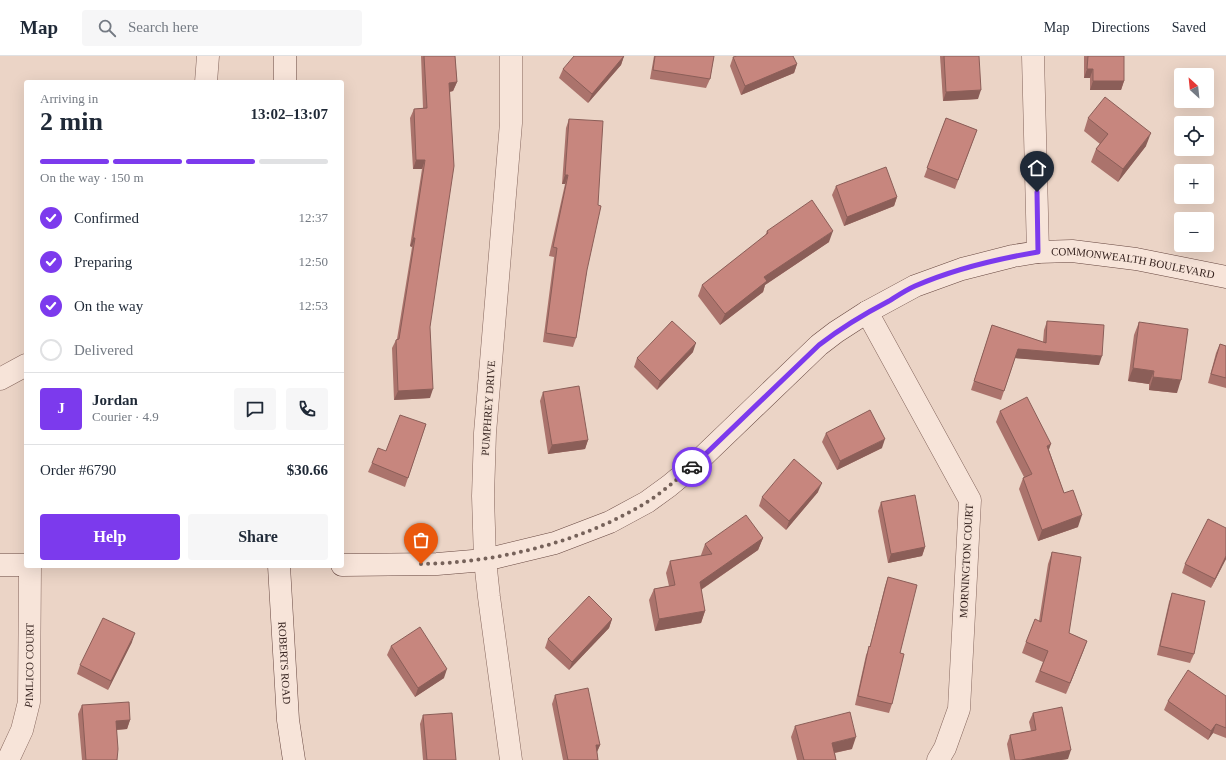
<!DOCTYPE html>
<meta charset="utf-8">
<style>
body{margin:0;font-family:Georgia,serif;background:#f6f6f7;color:#1f2937;height:100vh;display:flex;flex-direction:column;font-size:15px;white-space:nowrap}
*{box-sizing:border-box;margin:0}
p{font-size:13px;color:#747a83}
.icon{flex:none;width:22px;height:22px;fill:none;stroke:currentColor;stroke-width:2;stroke-linecap:round;stroke-linejoin:round}
.map{position:relative;flex:1;overflow:hidden}
.drawer{position:absolute;left:24px;top:24px;width:320px;height:488px;display:flex;flex-direction:column;background:#fff;border-radius:4px;box-shadow:0 4px 16px #0002}
.drawer>*{flex:none}
.needle{width:26px;rotate:333deg}
.buttons{position:absolute;left:1174px;top:12px;display:grid;gap:8px}
.buttons a{display:grid;place-items:center;width:40px;height:40px;border-radius:4px;background:#fff;box-shadow:0 4px 16px #0002;font-size:20px}
.pin{position:absolute;display:grid;place-items:center;width:34px;height:34px;color:#fff;margin:-41px -17px;border-radius:50% 50% 50% 0;rotate:-45deg;box-shadow:0 0 4px #0007}
.pin .icon{rotate:45deg}
.courier{position:absolute;display:grid;place-items:center;width:40px;height:40px;margin:-20px;border:3px solid #7c3aed;border-radius:50%;background:#fff;color:#222;box-shadow:0 1px 5px #0007}
.overview em{font-style:normal;font-weight:700}
.overview div{display:flex;flex-direction:column-reverse}
.overview{display:flex;align-items:center;justify-content:space-between;height:68px;padding:0 16px}
h1{font-size:26px;font-weight:700;line-height:30px}
.bar{display:grid;grid-template-columns:repeat(4,1fr);gap:6px 4px;align-content:center;height:48px;padding:0 16px}
.bar i{height:5px;border-radius:3px;background:#e0e1e3}
.bar .on{background:#7c3aed}
.bar p{grid-column:span 4}
.line{display:flex;align-items:center;gap:10px;padding:0 16px;border-top:1px solid #e0e1e3}
.line div{flex:1}
.round{display:grid;place-items:center;flex:none;width:42px;height:42px;border-radius:4px;background:#f6f6f7}
ol{padding:0 16px;list-style:none}
li{display:flex;align-items:center;gap:12px;height:44px}
li p{margin-inline-start:auto}
li .icon{padding:4px;border-radius:50%;background:#7c3aed;color:#fff;stroke-width:4}
li:last-child{color:#747a83}
li i{width:22px;height:22px;border:2px solid #e0e1e3;border-radius:50%}
.cta{display:flex;gap:8px;margin-top:auto;padding:8px 16px}
.cta a{flex:1;height:46px;border-radius:4px;background:#7c3aed;color:#fff;font-size:16px;font-weight:700;line-height:46px;text-align:center}
.cta a+a{background:#f6f6f7;color:#1f2937}
header{display:flex;align-items:center;gap:24px;box-sizing:border-box;height:56px;padding:0 20px;background:#fff;border-bottom:1px solid #e0e1e3}
header strong{font-size:19px}
nav{display:flex;gap:22px;margin-inline-start:auto;font-size:14px}
.search{width:280px;height:36px;background:#f6f6f7;display:flex;align-items:center;gap:10px;box-sizing:border-box;padding:0 14px;border-radius:4px;color:#747a83;font-size:15px}
.map>svg:first-child{display:block}
.lines{fill:none;stroke-linecap:round;stroke-linejoin:round}
.street-casing{stroke:#85665d;stroke-width:23}
.secondary-casing{stroke:#674740;stroke-width:23}
.street{stroke:#f7e4d9;stroke-width:22}
.secondary{stroke:#f7e4d9;stroke-width:22}
.wall{fill:#ab736c}
.shaded-wall{fill:#8b5e58}
.building{fill:#c7867e;stroke:#8b5e58}
.done{stroke:#76625a;stroke-width:4;stroke-dasharray:0 7.2}
.route{stroke:#7c3aed;stroke-width:5}
.labels{text-anchor:middle;stroke-width:3;stroke-linejoin:round;paint-order:stroke}
.street-label{font-size:11px;fill:#372420;stroke:#f3e1d5}
</style>
<header>
<strong>Map</strong>
<div class="search"><svg class="icon" aria-label="search" viewBox="0 0 24 24"><circle cx="10" cy="10" r="6"/><path d="M15 15l6 6"/></svg>Search here</div>
<nav><a>Map</a><a>Directions</a><a>Saved</a></nav>
</header>
<div class="map">
<svg width="1226" height="704" viewBox="0 0 1226 704">
<rect width="100%" height="100%" fill="#ebd4c6"/>
<g class="lines">
<g class="street-casing">
<g id="street">
<polyline points="511,0 511,67 485,377 483,440 485,504 489,541 511,704"/>
<polyline points="1033,0 1038,196"/>
<polyline points="206,26 208,0"/>
<polyline points="867,256 970,444 959,653 945,692 938,704"/>
<polyline points="0,323 26,309"/>
<path id="s1" d="M8,704L22,674L29,646L30,510"/>
</g>
</g>
<g class="secondary-casing">
<g id="secondary">
<polyline points="285,0 285,26"/>
<polyline points="0,509 26,509"/>
<path id="s2" d="M342,509L437,508L485,504L555,487L610,466L647,446L669,430L692,411L819,289L836,276L867,256L915,230L962,213L1013,200L1038,196L1072,195L1136,203L1226,221"/>
<path id="s3" d="M279,510L288,664L294,704"/>
</g>
</g>
<use href="#street" class="street"/>
<use href="#secondary" class="secondary"/>
</g>
<g class="wall">
<polygon points="421,0 455,0 457,26 453,35 450,36 430,271 430,342 394,344 392,292 396,284 397,283 412,191 410,190 422,113 413,113 410,62 414,53 423,52"/>
<polygon points="624,0 621,9 588,47 559,22 563,13"/>
<polygon points="654,0 714,0 710,23 706,32 650,23"/>
<polygon points="940,0 979,0 978,43 943,45"/>
<polygon points="1084,0 1124,0 1124,25 1121,34 1090,34 1090,22 1084,22"/>
<polygon points="733,1 797,8 794,17 741,39 730,10"/>
<polygon points="946,62 977,74 955,133 924,121"/>
<polygon points="1088,62 1146,90 1118,126 1091,106 1096,93 1100,88 1084,75"/>
<polygon points="569,63 587,214 576,282 573,291 543,286 554,201 549,200 565,128 562,128 566,72"/>
<polygon points="836,130 897,141 894,150 844,170 832,139"/>
<polygon points="767,175 829,186 765,229 763,236 720,269 698,240 702,229 765,180"/>
<polygon points="1047,265 1099,309 1015,302 1001,344 971,334 992,269 1043,286 1044,274"/>
<polygon points="1139,266 1177,337 1149,334 1149,328 1128,325 1134,279"/>
<polygon points="1220,288 1226,290 1226,332 1208,327 1216,297"/>
<polygon points="693,296 657,334 634,311 637,302"/>
<polygon points="543,336 588,384 585,393 548,398 540,345"/>
<polygon points="1000,355 1049,394 1064,437 1078,471 1038,485 1019,433 1023,422 1024,421 996,366"/>
<polygon points="426,368 405,431 368,416 372,407 386,395"/>
<polygon points="826,377 882,392 837,414 822,386"/>
<polygon points="818,436 786,474 759,450 762,441"/>
<polygon points="881,446 925,491 922,500 888,507 878,455"/>
<polygon points="1226,472 1226,503 1211,532 1182,517 1185,508"/>
<polygon points="763,482 758,494 701,534 705,555 701,567 655,575 649,544 654,533 669,530 666,517 670,505 701,500 701,499 705,488"/>
<polygon points="1052,496 1069,577 1087,585 1066,638 1035,626 1043,606 1022,597 1026,586 1039,565 1048,508"/>
<polygon points="888,521 900,597 892,648 889,657 855,649 866,599 870,590 885,530"/>
<polygon points="1172,537 1194,598 1190,607 1157,599 1169,546"/>
<polygon points="612,563 609,572 569,614 545,592 548,583"/>
<polygon points="132,586 108,634 77,618 80,609"/>
<polygon points="391,590 444,622 415,641 387,599"/>
<polygon points="555,639 600,689 597,696 598,704 563,704 552,648"/>
<polygon points="1226,640 1226,682 1213,677 1208,684 1164,654 1168,645"/>
<polygon points="82,649 130,664 127,673 117,674 117,704 82,704 78,658"/>
<polygon points="1033,657 1068,703 1061,704 1010,704 1007,688 1010,679 1031,675 1029,666"/>
<polygon points="423,659 456,704 423,704 420,668"/>
<polygon points="795,670 852,693 835,697 836,704 797,704 791,681"/>
</g>
<g class="shaded-wall">
<polygon points="624,0 621,9 588,47 592,38"/>
<polygon points="797,8 794,17 741,39 745,30"/>
<polygon points="1087,13 1093,13 1090,22 1084,22"/>
<polygon points="1093,25 1124,25 1121,34 1090,34"/>
<polygon points="457,26 453,35 446,36 449,27"/>
<polygon points="981,34 978,43 943,45 946,36"/>
<polygon points="1151,77 1146,90 1118,126 1123,113"/>
<polygon points="416,104 425,104 422,113 413,113"/>
<polygon points="565,119 568,119 565,128 562,128"/>
<polygon points="897,141 894,150 844,170 847,161"/>
<polygon points="833,175 829,186 765,229 763,236 720,269 725,258 764,221"/>
<polygon points="413,182 415,182 412,191 410,190"/>
<polygon points="696,287 693,296 657,334 660,325"/>
<polygon points="1018,293 1102,300 1099,309 1014,302"/>
<polygon points="1133,312 1154,315 1149,328 1128,325"/>
<polygon points="1153,321 1181,324 1177,337 1149,334"/>
<polygon points="433,333 430,342 394,344 398,335"/>
<polygon points="885,383 882,392 837,414 840,405"/>
<polygon points="588,384 585,393 548,398 552,389"/>
<polygon points="1051,388 1047,399 1047,390"/>
<polygon points="822,427 818,436 786,474 789,465"/>
<polygon points="1082,459 1078,471 1038,485 1042,474"/>
<polygon points="763,482 758,494 696,537 700,526"/>
<polygon points="925,491 922,500 888,507 891,498"/>
<polygon points="1226,500 1226,503 1211,532 1215,523"/>
<polygon points="705,555 701,567 655,575 659,563"/>
<polygon points="612,563 609,572 569,614 572,606"/>
<polygon points="135,577 132,586 108,634 111,625"/>
<polygon points="1087,585 1083,596 1066,638 1070,627"/>
<polygon points="447,613 444,622 415,641 418,632"/>
<polygon points="130,664 127,673 113,674 116,665"/>
<polygon points="1216,668 1213,677 1208,684 1211,675"/>
<polygon points="856,681 852,693 828,698 832,687"/>
<polygon points="596,689 600,689 596,698"/>
<polygon points="1071,694 1068,703 1061,704 1021,704"/>
</g>
<g class="building">
<polygon points="424,0 455,0 457,26 449,27 454,110 430,271 433,333 398,335 396,284 399,283 415,182 413,182 425,104 416,104 414,53 427,52"/>
<polygon points="574,0 624,0 592,38 563,13"/>
<polygon points="655,0 714,0 710,23 653,14"/>
<polygon points="737,0 793,0 797,8 745,30 733,1"/>
<polygon points="944,0 979,0 981,34 946,36"/>
<polygon points="1088,0 1124,0 1124,25 1093,25 1093,13 1087,13"/>
<polygon points="1105,41 1151,77 1123,113 1096,93 1108,78 1088,62"/>
<polygon points="946,62 977,74 958,124 927,112"/>
<polygon points="569,63 603,65 598,149 601,150 587,214 576,282 546,277 557,192 553,191 568,119 565,119"/>
<polygon points="886,111 897,141 847,161 836,130"/>
<polygon points="812,144 833,175 764,221 767,225 725,258 702,229 768,177 767,175"/>
<polygon points="672,265 696,287 660,325 637,302"/>
<polygon points="1047,265 1104,269 1102,300 1018,293 1004,335 974,325 992,269 1046,287"/>
<polygon points="1139,266 1188,273 1181,324 1153,321 1154,315 1133,312"/>
<polygon points="1220,288 1226,290 1226,322 1211,318"/>
<polygon points="579,330 588,384 552,389 543,336"/>
<polygon points="1027,341 1051,388 1047,390 1064,437 1073,434 1082,459 1042,474 1023,422 1032,418 1000,355"/>
<polygon points="870,354 885,383 840,405 826,377"/>
<polygon points="400,359 426,368 408,422 372,407 378,392 386,395"/>
<polygon points="794,403 822,427 789,465 762,441"/>
<polygon points="915,439 925,491 891,498 881,446"/>
<polygon points="746,459 763,482 700,526 705,555 659,563 654,533 675,529 670,505 712,498 705,488"/>
<polygon points="1208,463 1226,472 1226,500 1215,523 1185,508"/>
<polygon points="1052,496 1081,501 1069,577 1087,585 1070,627 1040,615 1048,595 1026,586 1035,563 1041,566"/>
<polygon points="888,521 917,529 900,597 904,598 892,648 858,640 869,590 870,591"/>
<polygon points="1172,537 1205,545 1194,598 1160,590"/>
<polygon points="589,540 612,563 572,606 548,583"/>
<polygon points="103,562 135,577 111,625 80,609"/>
<polygon points="420,571 447,613 418,632 391,590"/>
<polygon points="1188,614 1226,640 1226,672 1216,668 1211,675 1168,645"/>
<polygon points="588,632 600,689 596,689 598,704 568,704 555,639"/>
<polygon points="129,646 130,664 116,665 118,693 117,704 86,704 82,649"/>
<polygon points="1062,651 1071,694 1021,704 1015,704 1010,679 1036,674 1033,657"/>
<polygon points="850,656 856,681 832,687 836,704 804,704 795,670"/>
<polygon points="452,657 456,704 427,704 423,659"/>
</g>
<g class="lines">
<path class="done" d="M421,508C496,507 583,486 647,446C663,436 677,423 692,411"/>
<path class="route" d="M692,411L819,289C841,272 864,258 889,245C897,240 906,234 915,230C954,213 996,203 1038,196L1037,136"/>
</g>
<g class="labels">
<g class="street-label">
<text dy="4" stroke="none"><textPath href="#s2" startOffset="886">COMMONWEALTH BOULEVARD</textPath></text>
<text transform="translate(488 352) rotate(-86)" y="4">PUMPHREY DRIVE</text>
<text transform="translate(966 505) rotate(-87)" y="4">MORNINGTON COURT</text>
<text dy="4" stroke="none"><textPath href="#s3" startOffset="97">ROBERTS ROAD</textPath></text>
<text dy="4" stroke="none"><textPath href="#s1" startOffset="99">PIMLICO COURT</textPath></text>
</g>
</g>
</svg>
<div class="buttons">
<a><svg class="needle" viewBox="-14 -14 28 28"><path d="M0-13l5 13h-10z" fill="#e53935"/><path d="M0 13l5-13h-10z" fill="#747a83"/></svg></a>
<a><svg class="icon" aria-label="locate" viewBox="0 0 24 24"><circle cx="12" cy="12" r="6"/><path d="M12 2v4M12 18v4M2 12h4M18 12h4"/></svg></a>
<a>+</a>
<a>−</a>
</div>
<div class="pin" style="left:421px;top:508px;background:#ea580c"><svg class="icon" aria-label="bag" viewBox="0 0 24 24"><path d="M5 8h14l-1 12H6zM9 8a3 3 0 0 1 6 0"/></svg></div>
<div class="pin" style="left:1037px;top:136px;background:#1f2937"><svg class="icon" aria-label="home" viewBox="0 0 24 24"><path d="M3 11l9-7 9 7M6 9v11h12V9"/></svg></div>
<div class="courier" style="left:692px;top:411px"><svg class="icon" aria-label="car" viewBox="0 0 24 24"><path d="M5 17H2v-5l4-1 3-4h7l3 4 3 1v5h-3M9 17h6M6 11h13"/><circle cx="7" cy="17" r="2"/><circle cx="17" cy="17" r="2"/></svg></div>
<section class="drawer">
<div class="overview"><div><h1>2 min</h1><p>Arriving in</p></div><em>13:02–13:07</em></div>
<div class="bar"><i class="on"></i><i class="on"></i><i class="on"></i><i></i><p>On the way · 150 m</p></div>
<ol>
<li><svg class="icon" aria-label="check" viewBox="0 0 24 24"><path d="M5 12l5 5 9-10"/></svg>Confirmed<p>12:37</p></li>
<li><svg class="icon" aria-label="check" viewBox="0 0 24 24"><path d="M5 12l5 5 9-10"/></svg>Preparing<p>12:50</p></li>
<li><svg class="icon" aria-label="check" viewBox="0 0 24 24"><path d="M5 12l5 5 9-10"/></svg>On the way<p>12:53</p></li>
<li><i></i>Delivered</li>
</ol>
<div class="line" style="height:72px"><b class="round" style="background:#7c3aed;color:#fff">J</b><div><b>Jordan</b><p>Courier · 4.9</p></div><a class="round"><svg class="icon" aria-label="chat" viewBox="0 0 24 24"><path d="M4 5h16v11H9l-5 4z"/></svg></a><a class="round"><svg class="icon" aria-label="phone" viewBox="0 0 24 24"><path d="M5 4h4l2 5-3 2q2 4 5 5l2-3 5 2v4C11 20 4 13 5 4z"/></svg></a></div>
<div class="line" style="height:52px"><div>Order #6790</div><b>$30.66</b></div>
<div class="cta"><a>Help</a><a>Share</a></div>
</section>
</div>
